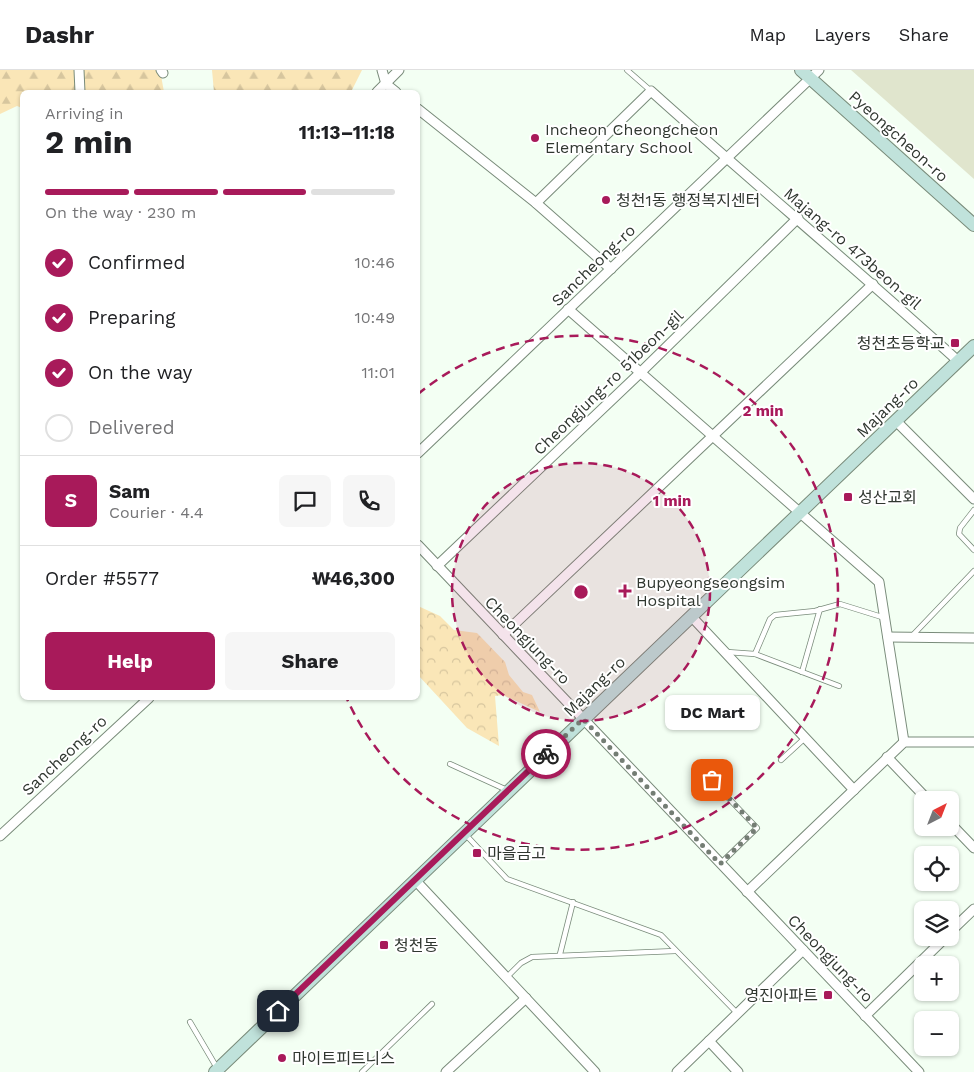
<!DOCTYPE html>
<meta charset="utf-8">
<style>
body{margin:0;font-family:"Work Sans","Noto Sans KR",sans-serif;background:#f6f6f6;color:#202124;height:100vh;display:flex;flex-direction:column;font-size:19px;white-space:nowrap}
*{box-sizing:border-box;margin:0}
p{font-size:16px;color:#757577}
.icon{flex:none;width:28px;height:28px;fill:none;stroke:currentColor;stroke-width:2;stroke-linecap:round;stroke-linejoin:round}
.map{position:relative;flex:1;overflow:hidden}
.side{position:absolute;left:20px;top:20px;width:400px;height:610px;display:flex;flex-direction:column;background:#fff;border-radius:8px;box-shadow:0 1px 4px #0004}
.side>*{flex:none}
.needle{width:32px;rotate:42deg}
.buttons{position:absolute;left:914px;top:721px;display:grid;gap:10px}
.buttons a{display:grid;place-items:center;width:45px;height:45px;border-radius:8px;background:#fff;box-shadow:0 1px 4px #0004;font-size:25px}
.pin{position:absolute;display:grid;place-items:center;width:42px;height:42px;color:#fff;margin:-21px;border-radius:10px;box-shadow:0 2px 8px #0006}
.courier{position:absolute;display:grid;place-items:center;width:50px;height:50px;margin:-25px;border:4px solid #a81a5a;border-radius:50%;background:#fff;color:#222;box-shadow:0 1px 6px #0007}
.bubble{position:absolute;height:35px;border-radius:8px;background:#fff;box-shadow:0 1px 4px #0004;font-size:16px;font-weight:700;line-height:35px;text-align:center}
.overview em{font-style:normal;font-weight:700}
.overview div{display:flex;flex-direction:column-reverse}
.overview{display:flex;align-items:center;justify-content:space-between;height:85px;padding:0 25px}
h1{font-size:32px;font-weight:700;line-height:38px}
.bar{display:grid;grid-template-columns:repeat(4,1fr);gap:8px 5px;align-content:center;height:60px;padding:0 25px}
.bar i{height:6px;border-radius:4px;background:#e0e0e0}
.bar .active{background:#a81a5a}
.bar p{grid-column:span 4}
.line{display:flex;align-items:center;gap:12px;padding:0 25px;border-top:1px solid #e0e0e0}
.line div{flex:1}
.round{display:grid;place-items:center;flex:none;width:52px;height:52px;border-radius:8px;background:#f6f6f6}
ol{padding:0 25px;list-style:none}
li{display:flex;align-items:center;gap:15px;height:55px}
li p{margin-inline-start:auto}
li .icon{padding:5px;border-radius:50%;background:#a81a5a;color:#fff;stroke-width:4}
li:last-child{color:#757577}
li i{width:28px;height:28px;border:2px solid #e0e0e0;border-radius:50%}
.primary-button{display:flex;gap:10px;margin-top:auto;padding:10px 25px}
.primary-button a{flex:1;height:58px;border-radius:8px;background:#a81a5a;color:#fff;font-size:20px;font-weight:700;line-height:58px;text-align:center}
.primary-button a+a{background:#f6f6f6;color:#202124}
header{display:flex;align-items:center;gap:30px;box-sizing:border-box;height:70px;padding:0 25px;background:#fff;border-bottom:1px solid #e0e0e0}
header strong{font-size:24px}
nav{display:flex;gap:28px;margin-inline-start:auto;font-size:18px}
.map>svg:first-child{display:block}
.forest{fill:url(#forest-firs)}
.park{fill:url(#park-crowns)}
.building{fill:#e0e5cd}
.lines{fill:none;stroke-linecap:round;stroke-linejoin:round}
.lane-casing{stroke:#798b7a;stroke-width:6}
.street-casing{stroke:#798b7a;stroke-width:11}
.secondary-casing{stroke:#798b7a;stroke-width:14}
.lane{stroke:#fff;stroke-width:4.5}
.street{stroke:#fff;stroke-width:9}
.secondary{stroke:#c0e2db;stroke-width:12}
.done{stroke:#747d74;stroke-width:5;stroke-dasharray:0 9}
.route{stroke:#a81a5a;stroke-width:6}
.ring{fill:none;stroke:#a81a5a;stroke-width:2.5;stroke-dasharray:9 6}
.poi-dot{fill:#a81a5a;stroke:#fff;stroke-width:2}
.labels{text-anchor:middle;stroke-width:4;stroke-linejoin:round;paint-order:stroke}
.poi-label{font-size:16px;fill:#303730;stroke:#fff;text-anchor:start}
.street-label{font-size:16px;fill:#303730;stroke:#fff}
.centre{fill:#a81a5a;stroke:#fff;stroke-width:2.5}
.ring-label{font-size:15px;text-anchor:middle;font-weight:bold;fill:#a81a5a;stroke:#fff;stroke-width:4;stroke-linejoin:round;paint-order:stroke}
</style>
<header>
<strong>Dashr</strong>
<nav><a>Map</a><a>Layers</a><a>Share</a></nav>
</header>
<div class="map">
<svg width="974" height="1002" viewBox="0 0 974 1002">
<defs>
<pattern id="forest-firs" width="22" height="20" patternUnits="userSpaceOnUse" patternTransform="scale(1.25)"><rect width="22" height="20" fill="#fae6b7"/><path d="M5 1l3.5 6h-7zM16 11l3.5 6h-7z" fill="#d7c69e"/></pattern>
<pattern id="park-crowns" width="20" height="18" patternUnits="userSpaceOnUse" patternTransform="scale(1.25)"><rect width="20" height="18" fill="#fae6b7"/><path d="M2 6a3 3 0 1 1 6 0M12 15a3 3 0 1 1 6 0" fill="none" stroke="#d7c69e"/></pattern>
</defs>
<rect width="100%" height="100%" fill="#f3fff3"/>
<g class="forest">
<polygon points="0,0 160,0 164,22 22,22 22,38 17,36 0,44"/>
<polygon points="212,0 362,0 351,22 214,22"/>
</g>
<polygon class="park" points="418,536 440,546 454,560 477,563 505,592 509,605 523,622 532,625 540,642 503,625 495,626 499,676 467,658 418,605"/>
<polygon class="building" points="851,0 974,0 974,109 884,29"/>
<g class="lines">
<g class="lane-casing">
<g id="lane">
<polyline points="627,0 651,21"/>
<polyline points="974,440 960,458 959,464 974,480"/>
<polyline points="911,567 974,501"/>
<polyline points="727,582 755,584 839,616"/>
<polyline points="755,584 770,549 775,545 815,541 840,534 885,548"/>
<polyline points="802,602 820,539"/>
<polyline points="781,690 805,668"/>
<polyline points="450,694 507,720"/>
<polyline points="712,711 757,758 721,793"/>
<polyline points="465,764 507,809 661,865 737,943"/>
<polyline points="560,884 573,832"/>
<polyline points="507,907 521,893 532,887 675,881"/>
<polyline points="190,952 217,998"/>
<polyline points="362,1002 432,934"/>
</g>
</g>
<g class="street-casing">
<g id="street">
<polyline points="79,0 80,22"/>
<polyline points="161,0 163,3"/>
<polyline points="382,0 386,14"/>
<polyline points="386,14 396,22"/>
<polyline points="377,22 399,0"/>
<polyline points="418,39 536,133 611,199"/>
<path d="M536,133L651,21C752,112 857,199 958,291"/>
<polyline points="568,239 879,512 904,672"/>
<polyline points="896,351 974,429"/>
<polyline points="418,383 819,0"/>
<polyline points="418,475 919,1002"/>
<polyline points="437,496 640,303 798,148"/>
<polyline points="691,546 854,720"/>
<polyline points="503,565 873,214"/>
<polyline points="888,567 974,568"/>
<polyline points="887,687 928,730"/>
<polyline points="950,753 974,778"/>
<polyline points="0,766 149,628"/>
<polyline points="415,810 595,1002"/>
<polyline points="747,822 904,672 974,672"/>
<polyline points="950,862 974,839"/>
<polyline points="865,946 945,868"/>
<polyline points="709,971 738,1002"/>
<polyline points="446,1002 526,928"/>
<polyline points="677,1002 803,880"/>
</g>
</g>
<g class="secondary-casing">
<g id="secondary">
<polyline points="801,0 974,155"/>
<polyline points="215,1002 974,276"/>
</g>
</g>
<use href="#lane" class="lane"/>
<use href="#street" class="street"/>
<use href="#secondary" class="secondary"/>
</g>
<g class="lines">
<polyline class="done" points="546,684 583,649 720,794 757,758 712,710"/>
<polyline class="route" points="278,941 546,684"/>
</g>
<circle cx="581" cy="522" r="129" fill="#a81a5a" fill-opacity=".12"/>
<g class="ring">
<circle cx="581" cy="522" r="129"/>
<path d="M418 324A257 257 0 1 1 347 629"/>
</g>
<g class="poi-dot">
<circle cx="535" cy="68" r="5"/>
<circle cx="606" cy="130" r="5"/>
<rect x="950" y="268" width="10" height="10" rx="2.5"/>
<rect x="843" y="422" width="10" height="10" rx="2.5"/>
<path d="M622.5 513.5h5v5h5v5h-5v5h-5v-5h-5v-5h5z"/>
<rect x="472" y="778" width="10" height="10" rx="2.5"/>
<rect x="379" y="870" width="10" height="10" rx="2.5"/>
<rect x="823" y="920" width="10" height="10" rx="2.5"/>
<circle cx="282" cy="988" r="5"/>
</g>
<g class="labels">
<g class="poi-label">
<text x="545" y="65">Incheon Cheongcheon<tspan x="545" dy="18">Elementary School</tspan></text>
<text x="616" y="136">청천1동 행정복지센터</text>
<text x="945" y="279" text-anchor="end">청천초등학교</text>
<text x="858" y="433">성산교회</text>
<text x="636" y="518">Bupyeongseongsim<tspan x="636" dy="18">Hospital</tspan></text>
<text x="487" y="789">마을금고</text>
<text x="394" y="881">청천동</text>
<text x="818" y="931" text-anchor="end">영진아파트</text>
<text x="292" y="994">마이트피트니스</text>
</g>
<g class="street-label">
<text transform="translate(899 66) rotate(42)" y="6">Pyeongcheon-ro</text>
<text transform="translate(853 178) rotate(41)" y="6">Majang-ro 473beon-gil</text>
<text transform="translate(593 195) rotate(-44)" y="6">Sancheong-ro</text>
<text transform="translate(608 312) rotate(-44)" y="6">Cheongjung-ro 51beon-gil</text>
<text transform="translate(887 337) rotate(-44)" y="6">Majang-ro</text>
<text transform="translate(528 570) rotate(46)" y="6">Cheongjung-ro</text>
<text transform="translate(594 616) rotate(-44)" y="6">Majang-ro</text>
<text transform="translate(64 685) rotate(-43)" y="6">Sancheong-ro</text>
<text transform="translate(831 888) rotate(46)" y="6">Cheongjung-ro</text>
</g>
</g>
<circle cx="581" cy="522" r="8" class="centre"/>
<g class="ring-label">
<text x="763" y="346">2 min</text>
<text x="672" y="436">1 min</text>
</g>
</svg>
<div class="buttons">
<a><svg class="needle" viewBox="-14 -14 28 28"><path d="M0-13l5 13h-10z" fill="#e53935"/><path d="M0 13l5-13h-10z" fill="#757577"/></svg></a>
<a><svg class="icon" aria-label="locate" viewBox="0 0 24 24"><circle cx="12" cy="12" r="6"/><path d="M12 2v4M12 18v4M2 12h4M18 12h4"/></svg></a>
<a><svg class="icon" aria-label="layers" viewBox="0 0 24 24"><path d="M12 4l9 5-9 5-9-5zM3 14l9 5 9-5"/></svg></a>
<a>+</a>
<a>−</a>
</div>
<div class="pin" style="left:712px;top:710px;background:#ea580c"><svg class="icon" aria-label="bag" viewBox="0 0 24 24"><path d="M5 8h14l-1 12H6zM9 8a3 3 0 0 1 6 0"/></svg></div>
<div class="pin" style="left:278px;top:941px;background:#1f2937"><svg class="icon" aria-label="home" viewBox="0 0 24 24"><path d="M3 11l9-7 9 7M6 9v11h12V9"/></svg></div>
<div class="courier" style="left:546px;top:684px"><svg class="icon" aria-label="bike" viewBox="0 0 24 24"><circle cx="6" cy="16" r="4"/><circle cx="18" cy="16" r="4"/><path d="M6 16l4-8h5l3 8M10 8l3 8H6M13 5h3"/></svg></div>
<div class="bubble" style="left:665px;top:625px;width:95px">DC Mart</div>
<section class="side">
<div class="overview"><div><h1>2 min</h1><p>Arriving in</p></div><em>11:13–11:18</em></div>
<div class="bar"><i class="active"></i><i class="active"></i><i class="active"></i><i></i><p>On the way · 230 m</p></div>
<ol>
<li><svg class="icon" aria-label="check" viewBox="0 0 24 24"><path d="M5 12l5 5 9-10"/></svg>Confirmed<p>10:46</p></li>
<li><svg class="icon" aria-label="check" viewBox="0 0 24 24"><path d="M5 12l5 5 9-10"/></svg>Preparing<p>10:49</p></li>
<li><svg class="icon" aria-label="check" viewBox="0 0 24 24"><path d="M5 12l5 5 9-10"/></svg>On the way<p>11:01</p></li>
<li><i></i>Delivered</li>
</ol>
<div class="line" style="height:90px"><b class="round" style="background:#a81a5a;color:#fff">S</b><div><b>Sam</b><p>Courier · 4.4</p></div><a class="round"><svg class="icon" aria-label="chat" viewBox="0 0 24 24"><path d="M4 5h16v11H9l-5 4z"/></svg></a><a class="round"><svg class="icon" aria-label="phone" viewBox="0 0 24 24"><path d="M5 4h4l2 5-3 2q2 4 5 5l2-3 5 2v4C11 20 4 13 5 4z"/></svg></a></div>
<div class="line" style="height:65px"><div>Order #5577</div><b>₩46,300</b></div>
<div class="primary-button"><a>Help</a><a>Share</a></div>
</section>
</div>
